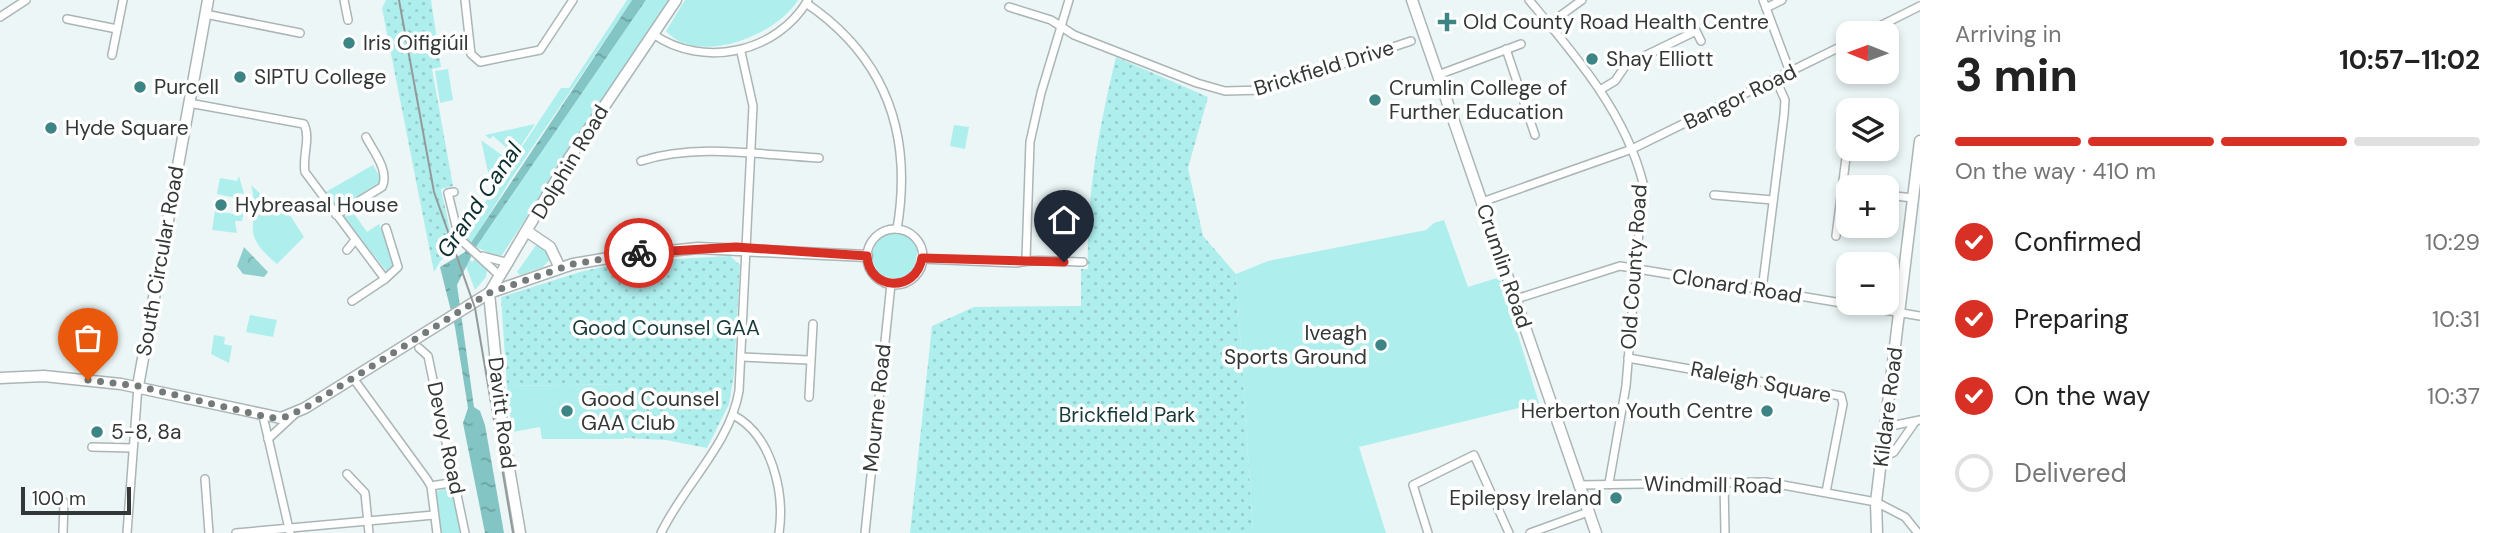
<!DOCTYPE html>
<meta charset="utf-8">
<style>
body{margin:0;font-family:"DM Sans",sans-serif;background:#f2f2f2;color:#222;height:100vh;display:flex;flex-direction:column;font-size:26px;white-space:nowrap}
*{box-sizing:border-box;margin:0}
p{font-size:23px;color:#767676}
.icon{flex:none;width:38px;height:38px;fill:none;stroke:currentColor;stroke-width:2;stroke-linecap:round;stroke-linejoin:round}
.map{position:relative;flex:1;overflow:hidden}
.panel{display:flex;flex-direction:column;background:#fff;width:595px}
.panel>*{flex:none}
.needle{width:46px;rotate:271deg}
.controls{position:absolute;left:1836px;top:21px;display:grid;gap:14px}
.controls a{display:grid;place-items:center;width:63px;height:63px;border-radius:14px;background:#fff;box-shadow:0 4px 10px #0003;font-size:35px}
.scale{position:absolute;left:21px;bottom:18px;width:110px;box-sizing:border-box;padding-left:7px;border:4px solid #333737;border-top:0;font-size:19px;line-height:24px;white-space:nowrap;color:#333737;-webkit-text-stroke:5px #fff;paint-order:stroke}
.pin{position:absolute;display:grid;place-items:center;width:60px;height:60px;color:#fff;margin:-72px -30px;border-radius:50% 50% 50% 0;rotate:-45deg;box-shadow:0 0 7px #0007}
.pin .icon{rotate:45deg}
.courier{position:absolute;display:grid;place-items:center;width:70px;height:70px;margin:-35px;border:5px solid #d93025;border-radius:50%;background:#fff;color:#222;box-shadow:0 2px 9px #0007}
.summary em{font-style:normal;font-weight:700}
.summary div{display:flex;flex-direction:column-reverse}
.summary{display:flex;align-items:center;justify-content:space-between;height:119px;padding:0 35px}
h1{font-size:46px;font-weight:700;line-height:52px}
.bar{display:grid;grid-template-columns:repeat(4,1fr);gap:10px 7px;align-content:center;height:84px;padding:0 35px}
.bar i{height:9px;border-radius:5px;background:#e0e0e0}
.bar .selected{background:#d93025}
.bar p{grid-column:span 4}
ol{padding:0 35px;list-style:none}
li{display:flex;align-items:center;gap:21px;height:77px}
li p{margin-inline-start:auto}
li .icon{padding:7px;border-radius:50%;background:#d93025;color:#fff;stroke-width:4}
li:last-child{color:#767676}
li i{width:38px;height:38px;border:4px solid #e0e0e0;border-radius:50%}
main{display:flex;flex:1;min-height:0}
.map>svg:first-child{display:block}
.grass{fill:#aeeeed}
.forest{fill:url(#forest-crowns)}
.park{fill:url(#park-dots)}
.water{fill:url(#water-ripples)}
.lines{fill:none;stroke-linecap:round;stroke-linejoin:round}
.street-casing{stroke:#acb5b5;stroke-width:10}
.secondary-casing{stroke:#acb5b5;stroke-width:13}
.street{stroke:#fff;stroke-width:7}
.secondary{stroke:#fff;stroke-width:10}
.tram{stroke:#939a9a;stroke-width:2}
.done{stroke:#747a7a;stroke-width:7;stroke-dasharray:0 12.6}
.route{stroke:#d93025;stroke-width:9}
.poi-dot{fill:#3d8585;stroke:#fff;stroke-width:2.5}
.labels{text-anchor:middle;stroke-width:7;stroke-linejoin:round;paint-order:stroke}
.poi-label{font-size:21px;fill:#333737;stroke:#fff;text-anchor:start}
.street-label{font-size:21px;fill:#333737;stroke:#fff}
.park-label{font-size:21px;fill:#183939;stroke:#fff}
.water-label{font-size:23px;font-style:italic;fill:#0d2f2f;stroke:#fff}
</style>
<main>
<div class="map">
<svg width="1920" height="533" viewBox="0 0 1920 533">
<defs>
<pattern id="forest-crowns" width="20" height="18" patternUnits="userSpaceOnUse" patternTransform="scale(1.75)"><rect width="20" height="18" fill="#8ecfce"/><path d="M2 6a3 3 0 1 1 6 0M12 15a3 3 0 1 1 6 0" fill="none" stroke="#7bb2b2"/></pattern>
<pattern id="park-dots" width="8" height="8" patternUnits="userSpaceOnUse" patternTransform="scale(1.75)"><rect width="8" height="8" fill="#aeeeed"/><path d="M2 2h.1M6 6h.1" fill="none" stroke="#96cdcc" stroke-width="1.8" stroke-linecap="round"/></pattern>
<pattern id="water-ripples" width="26" height="14" patternUnits="userSpaceOnUse" patternTransform="scale(1.75)"><rect width="26" height="14" fill="#83c5c4"/><path d="M2 4q2-2 4 0t4 0M15 11q2-2 4 0t4 0" fill="none" stroke="#6ca1a0"/></pattern>
</defs>
<rect width="100%" height="100%" fill="#ecf6f6"/>
<g class="grass">
<polygon points="627,0 632,0 511,179 471,244 465,237 470,225 561,88 569,88"/>
<polygon points="646,0 669,0 502,255 495,256 476,247"/>
<path d="M685,0H798C777,35 698,67 666,31Z"/>
<polygon points="448,69 453,100 440,103 435,71"/>
<polygon points="535,124 515,155 493,136 490,139 485,135"/>
<polygon points="954,125 969,127 965,149 950,146"/>
<polygon points="481,140 510,161 492,190"/>
<polygon points="373,165 382,181 342,206 332,204 324,193"/>
<polygon points="239,176 244,194 237,193 236,198 217,194 220,178 237,181"/>
<path d="M251,185L271,204L279,198L304,237L277,264C236,230 262,227 251,185Z"/>
<polygon points="215,211 240,215 244,211 242,221 235,221 237,233 212,230"/>
<path d="M352,211L367,232L379,224L397,263L395,270L386,271C372,252 357,236 344,217Z"/>
<polygon points="1444,220 1468,287 1500,277 1539,403 1359,447 1386,533 1253,533 1236,274 1268,261 1426,230 1434,223"/>
<polygon points="891,232 909,237 918,249 914,271 898,280 879,275 871,258 876,241"/>
<polygon points="537,244 543,246 550,259 543,267 520,275 517,272"/>
<polygon points="476,258 487,270 486,277 475,290 466,266 469,259 472,262"/>
<polygon points="250,315 277,320 273,337 246,332"/>
<polygon points="214,335 225,337 224,344 232,346 229,363 211,354"/>
<polygon points="624,384 624,439 542,439 540,427 512,432 507,386"/>
<polygon points="451,487 462,533 439,533 434,492"/>
</g>
<polygon class="forest" points="244,247 268,272 264,277 243,274 237,266"/>
<g class="park">
<polygon points="386,0 431,0 441,67 432,69 453,186 441,189 451,234 443,240 449,256 441,260 434,272 382,8"/>
<path d="M1116,57L1208,97L1188,168L1203,236L1236,274L1253,533H910L932,326L974,307L1081,306V269H1088C1086,196 1099,128 1116,57Z"/>
<polygon points="730,256 740,265 734,374 729,404 707,448 666,440 624,438 624,384 507,386 501,297 580,272 624,262"/>
</g>
<polygon class="water" points="632,0 646,0 476,247 457,285 474,407 480,411 485,425 504,533 485,533 463,423 468,408 455,327 440,267 465,252"/>
<g class="lines">
<g class="street-casing">
<g id="street">
<polyline points="344,0 348,20"/>
<polyline points="465,0 471,54 480,62 540,50 573,0"/>
<path d="M1529,0C1575,55 1625,112 1643,183L1626,386L1609,483"/>
<polyline points="1763,0 1790,72"/>
<path d="M806,3C887,58 913,135 897,229"/>
<polyline points="1009,7 1051,20 1074,35 1197,83 1225,91 1264,90 1411,41"/>
<polyline points="1766,8 1782,0"/>
<polyline points="205,14 300,33"/>
<polyline points="0,17 26,0"/>
<polyline points="67,19 117,29"/>
<polyline points="1549,24 1582,0"/>
<polyline points="1866,33 1920,6"/>
<path d="M653,34C703,69 777,53 808,0"/>
<polyline points="1506,49 1535,135"/>
<polyline points="112,55 123,0"/>
<polyline points="1438,75 1521,44"/>
<polyline points="1600,90 1615,81 1626,65 1696,31 1701,41"/>
<path d="M189,103L304,124C311,139 302,156 305,172L385,279L398,267L386,228"/>
<path d="M641,161C697,143 761,155 819,158"/>
<polyline points="454,192 448,193 459,238 500,276"/>
<polyline points="1714,195 1773,200"/>
<polyline points="1886,195 1913,198"/>
<polyline points="1482,202 1632,149 1848,43"/>
<path d="M336,215L382,187C390,171 373,151 366,137"/>
<circle cx="895" cy="257" r="28"/>
<polyline points="1836,236 1848,142"/>
<polyline points="347,250 355,240"/>
<polyline points="482,256 509,263"/>
<path d="M922,259L1017,263C1034,258 1062,262 1083,262"/>
<polyline points="1026,259 1030,142 1041,93 1069,0"/>
<polyline points="1762,290 1784,115 1785,100 1776,80"/>
<polyline points="1516,299 1620,266 1920,316"/>
<polyline points="352,301 385,279"/>
<polyline points="419,348 428,356 465,533"/>
<polyline points="742,357 809,360"/>
<polyline points="1628,358 1841,396 1843,404 1826,492"/>
<polyline points="353,378 426,478 431,486 437,533"/>
<polyline points="809,397 813,324"/>
<path d="M733,415C772,435 785,493 779,533"/>
<polyline points="263,416 290,533"/>
<polyline points="1886,427 1920,420"/>
<polyline points="268,439 295,414"/>
<polyline points="92,447 132,448"/>
<polyline points="1882,458 1894,452 1915,422"/>
<polyline points="347,474 365,493 369,533"/>
<polyline points="205,479 209,533"/>
<polyline points="1724,481 1725,533"/>
<polyline points="1579,485 1766,482 1876,502 1905,517 1918,533"/>
<polyline points="431,486 456,482"/>
<polyline points="63,533 64,502"/>
<polyline points="127,533 138,386"/>
<polyline points="236,533 434,515"/>
<path d="M661,533C684,485 730,444 739,391L753,106L741,52"/>
<polyline points="865,533 891,284"/>
<polyline points="1428,533 1413,485 1474,455 1509,533"/>
<polyline points="1530,533 1588,512"/>
</g>
</g>
<g class="secondary-casing">
<g id="secondary">
<polyline points="1412,0 1596,533"/>
<polyline points="528,232 550,247 560,268"/>
<polyline points="490,292 570,157 676,0"/>
<polyline points="489,293 503,433 520,533"/>
<polyline points="0,378 44,376 121,384 281,418 305,408 489,293 573,264 620,256 698,248 867,256"/>
<polyline points="138,386 208,0"/>
<polyline points="1877,533 1876,502 1920,141"/>
</g>
</g>
<use href="#street" class="street"/>
<use href="#secondary" class="secondary"/>
<polyline class="tram" points="399,0 434,192 475,308 513,533"/>
</g>
<g class="lines">
<polyline class="done" points="88,380 138,386 271,418 285,417 305,408 489,293 573,264 639,253"/>
<path class="route" d="M639,253L736,247L867,256C869,291 916,293 922,258L1064,262"/>
</g>
<g class="poi-dot">
<path d="M1443.5 11.5h7v7h7v7h-7v7h-7v-7h-7v-7h7z"/>
<circle cx="349" cy="43" r="7"/>
<circle cx="1592" cy="59" r="7"/>
<circle cx="240" cy="77" r="7"/>
<circle cx="140" cy="87" r="7"/>
<circle cx="1375" cy="100" r="7"/>
<circle cx="51" cy="128" r="7"/>
<circle cx="221" cy="205" r="7"/>
<circle cx="1381" cy="345" r="7"/>
<circle cx="567" cy="411" r="7"/>
<circle cx="1767" cy="411" r="7"/>
<circle cx="97" cy="432" r="7"/>
<circle cx="1616" cy="498" r="7"/>
</g>
<g class="labels">
<g class="poi-label">
<text x="1463" y="29">Old County Road Health Centre</text>
<text x="363" y="50">Iris Oifigiúil</text>
<text x="1606" y="66">Shay Elliott</text>
<text x="254" y="84">SIPTU College</text>
<text x="154" y="94">Purcell</text>
<text x="1389" y="95">Crumlin College of<tspan x="1389" dy="24">Further Education</tspan></text>
<text x="65" y="135">Hyde Square</text>
<text x="235" y="212">Hybreasal House</text>
<text x="1367" y="340" text-anchor="end">Iveagh<tspan x="1367" dy="24">Sports Ground</tspan></text>
<text x="581" y="406">Good Counsel<tspan x="581" dy="24">GAA Club</tspan></text>
<text x="1753" y="418" text-anchor="end">Herberton Youth Centre</text>
<text x="111" y="439">5-8, 8a</text>
<text x="1602" y="505" text-anchor="end">Epilepsy Ireland</text>
</g>
<g class="street-label">
<text transform="translate(1324 68) rotate(-17)" y="7">Brickfield Drive</text>
<text transform="translate(1740 97) rotate(-26)" y="7">Bangor Road</text>
<text transform="translate(570 162) rotate(-59)" y="7">Dolphin Road</text>
<text transform="translate(160 261) rotate(-80)" y="7">South Circular Road</text>
<text transform="translate(1504 266) rotate(71)" y="7">Crumlin Road</text>
<text transform="translate(1634 267) rotate(-86)" y="7">Old County Road</text>
<text transform="translate(1737 286) rotate(9)" y="7">Clonard Road</text>
<text transform="translate(1761 382) rotate(11)" y="7">Raleigh Square</text>
<text transform="translate(1888 407) rotate(-83)" y="7">Kildare Road</text>
<text transform="translate(877 408) rotate(-84)" y="7">Mourne Road</text>
<text transform="translate(502 413) rotate(83)" y="7">Davitt Road</text>
<text transform="translate(446 438) rotate(78)" y="7">Devoy Road</text>
<text transform="translate(1713 485) rotate(1)" y="7">Windmill Road</text>
</g>
<g class="park-label">
<text x="666" y="335">Good Counsel GAA</text>
<text x="1127" y="422">Brickfield Park</text>
</g>
<g class="water-label">
<text transform="translate(479 200) rotate(-56)" y="8">Grand Canal</text>
</g>
</g>
</svg>
<div class="controls">
<a><svg class="needle" viewBox="-14 -14 28 28"><path d="M0-13l5 13h-10z" fill="#e53935"/><path d="M0 13l5-13h-10z" fill="#767676"/></svg></a>
<a><svg class="icon" aria-label="layers" viewBox="0 0 24 24"><path d="M12 4l9 5-9 5-9-5zM3 14l9 5 9-5"/></svg></a>
<a>+</a>
<a>−</a>
</div>
<div class="scale">100 m</div>
<div class="pin" style="left:88px;top:380px;background:#ea580c"><svg class="icon" aria-label="bag" viewBox="0 0 24 24"><path d="M5 8h14l-1 12H6zM9 8a3 3 0 0 1 6 0"/></svg></div>
<div class="pin" style="left:1064px;top:262px;background:#1f2937"><svg class="icon" aria-label="home" viewBox="0 0 24 24"><path d="M3 11l9-7 9 7M6 9v11h12V9"/></svg></div>
<div class="courier" style="left:639px;top:253px"><svg class="icon" aria-label="bike" viewBox="0 0 24 24"><circle cx="6" cy="16" r="4"/><circle cx="18" cy="16" r="4"/><path d="M6 16l4-8h5l3 8M10 8l3 8H6M13 5h3"/></svg></div>
</div>
<section class="panel">
<div class="summary"><div><h1>3 min</h1><p>Arriving in</p></div><em>10:57–11:02</em></div>
<div class="bar"><i class="selected"></i><i class="selected"></i><i class="selected"></i><i></i><p>On the way · 410 m</p></div>
<ol>
<li><svg class="icon" aria-label="check" viewBox="0 0 24 24"><path d="M5 12l5 5 9-10"/></svg>Confirmed<p>10:29</p></li>
<li><svg class="icon" aria-label="check" viewBox="0 0 24 24"><path d="M5 12l5 5 9-10"/></svg>Preparing<p>10:31</p></li>
<li><svg class="icon" aria-label="check" viewBox="0 0 24 24"><path d="M5 12l5 5 9-10"/></svg>On the way<p>10:37</p></li>
<li><i></i>Delivered</li>
</ol>
</section>
</main>
